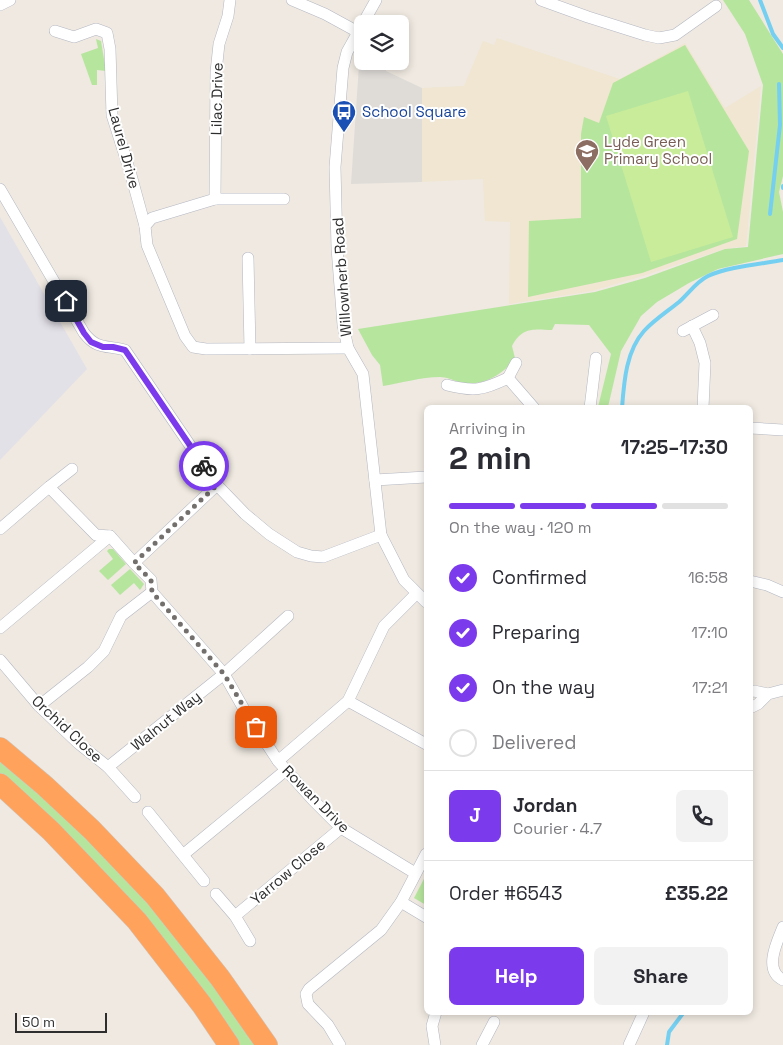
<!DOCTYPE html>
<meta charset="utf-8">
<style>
body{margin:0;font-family:"Space Grotesk",sans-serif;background:#f2f2f3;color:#2b2b33;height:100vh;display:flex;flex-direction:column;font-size:19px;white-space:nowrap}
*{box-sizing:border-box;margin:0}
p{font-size:16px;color:#7c7c81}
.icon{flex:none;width:28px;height:28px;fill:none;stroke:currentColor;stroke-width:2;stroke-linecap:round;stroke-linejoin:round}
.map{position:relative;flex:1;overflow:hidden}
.details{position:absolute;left:424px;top:405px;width:329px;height:610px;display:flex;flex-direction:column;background:#fff;border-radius:8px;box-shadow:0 2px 8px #0003}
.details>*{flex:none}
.controls{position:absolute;left:354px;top:15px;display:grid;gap:10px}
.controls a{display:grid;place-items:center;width:55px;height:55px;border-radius:8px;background:#fff;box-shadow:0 2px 8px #0003;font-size:25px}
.scale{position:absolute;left:15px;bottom:12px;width:92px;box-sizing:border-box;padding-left:5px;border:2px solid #2e2e2e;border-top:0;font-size:14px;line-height:18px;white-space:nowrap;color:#2e2e2e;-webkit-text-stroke:4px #fff;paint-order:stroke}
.pin{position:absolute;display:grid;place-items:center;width:42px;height:42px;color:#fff;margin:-21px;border-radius:10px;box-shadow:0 2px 8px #0006}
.courier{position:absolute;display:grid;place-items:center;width:50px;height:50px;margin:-25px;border:4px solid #7c3aed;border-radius:50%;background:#fff;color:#222;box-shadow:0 1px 6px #0007}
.summary em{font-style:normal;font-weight:700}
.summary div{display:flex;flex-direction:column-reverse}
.summary{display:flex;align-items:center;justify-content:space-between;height:85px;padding:0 25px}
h1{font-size:32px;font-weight:700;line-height:38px}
.bar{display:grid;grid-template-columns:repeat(4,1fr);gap:8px 5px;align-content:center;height:60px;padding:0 25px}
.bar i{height:6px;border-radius:4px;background:#e1e1e2}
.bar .selected{background:#7c3aed}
.bar p{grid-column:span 4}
.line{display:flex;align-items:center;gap:12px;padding:0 25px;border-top:1px solid #e1e1e2}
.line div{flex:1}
.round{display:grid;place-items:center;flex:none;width:52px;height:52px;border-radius:8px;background:#f2f2f3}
ol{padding:0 25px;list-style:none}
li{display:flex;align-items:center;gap:15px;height:55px}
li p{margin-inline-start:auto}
li .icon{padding:5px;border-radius:50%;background:#7c3aed;color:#fff;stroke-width:4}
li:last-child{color:#7c7c81}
li i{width:28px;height:28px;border:2px solid #e1e1e2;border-radius:50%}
.cta{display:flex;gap:10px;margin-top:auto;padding:10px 25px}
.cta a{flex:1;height:58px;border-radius:8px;background:#7c3aed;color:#fff;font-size:20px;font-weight:700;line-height:58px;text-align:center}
.cta a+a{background:#f2f2f3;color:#2b2b33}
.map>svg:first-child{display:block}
.industrial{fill:#e3e1e8}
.education{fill:#f0e6d1}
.green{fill:#b6e59e}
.pitch{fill:#c9ec9a}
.plaza{fill:#dfdcd8}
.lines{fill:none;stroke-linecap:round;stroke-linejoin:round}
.stream{stroke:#75cff0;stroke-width:4}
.street-casing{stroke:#b4b7c1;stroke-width:12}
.highway-casing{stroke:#c9c9c9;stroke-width:22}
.street{stroke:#fff;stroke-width:11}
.highway{stroke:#ffa35c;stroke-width:21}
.done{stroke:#726f6d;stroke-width:5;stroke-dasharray:0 9}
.route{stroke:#7c3aed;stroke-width:6}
.labels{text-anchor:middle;stroke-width:4;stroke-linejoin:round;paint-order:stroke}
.street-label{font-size:15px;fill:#2e2e2e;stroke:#fff}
.transit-label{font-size:15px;fill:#164399;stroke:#fff;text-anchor:start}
.education-label{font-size:15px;fill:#785e54;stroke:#fff;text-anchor:start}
</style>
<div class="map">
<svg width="783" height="1045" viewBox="0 0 783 1045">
<rect width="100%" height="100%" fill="#efe9e1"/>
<polygon class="industrial" points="0,217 87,369 0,460"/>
<polygon class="education" points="497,38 620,79 685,43 725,108 761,86 746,246 724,249 646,275 592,291 509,304 510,222 485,221 483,179 422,182 422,88 464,86 483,41 494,45"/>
<g class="green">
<path d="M723,0H749L783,54V176L779,192L783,212V254L718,269L689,283L657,302L641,316L621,351L608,407H598L611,354L589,325L555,324L552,330C533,329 522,327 512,346L515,358C502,376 482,387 459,382C453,380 446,377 440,377C421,377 402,383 383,386L380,365L372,355L358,329L595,292L645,278L725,249L748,247L763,85L745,34Z"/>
<polygon points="96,39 101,41 106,71 97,70 97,85 92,85 81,54 98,48"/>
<polygon points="685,45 749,151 737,239 642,273 528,297 529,221 581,218 581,134 584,117 599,123 613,83"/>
<polygon points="109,549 113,549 126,564 108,580 99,571 113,559 107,551"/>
<polygon points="130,569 144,584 140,590 134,583 120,595 111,585"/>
<polygon points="0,759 76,828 161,917 198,963 255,1045 240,1045 193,979 0,775"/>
<polygon points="426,875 426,905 414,898"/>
</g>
<polygon class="pitch" points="688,91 733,237 651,262 606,116"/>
<polygon class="plaza" points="362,56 362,61 372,61 386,69 386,71 422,88 422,182 351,184 359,65"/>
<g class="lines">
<g class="stream">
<polyline points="760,0 773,34 783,48"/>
<polyline points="783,186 783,188"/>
<polyline points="770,214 780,125 779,84"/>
<path d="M622,408C624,382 626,351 644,331C654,320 668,311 679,302C689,293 696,282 708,276C727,267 761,264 783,260"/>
<polyline points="667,1045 669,1032 684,1012"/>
</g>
<g class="street-casing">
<g id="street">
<polyline points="292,0 325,14 358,32"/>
<polyline points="376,0 347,52 343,68 335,167 337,248 343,325 348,348 363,374 381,535 404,580 426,602"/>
<polyline points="541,0 588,17 645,35 659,38 675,35 716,6"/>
<polyline points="0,5 10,0"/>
<polyline points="55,31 74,37 96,29 107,33 110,49 112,115 131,175 145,226"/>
<path d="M0,189L84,333C97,350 107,345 125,350L217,485L245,514L269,534L297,552L311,556L323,557L381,535"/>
<polyline points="215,199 216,72 219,44 228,16 230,0"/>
<polyline points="284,199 215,199 152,218 145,226 147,245 185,336 193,347 206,349 348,348"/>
<polyline points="248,258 250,349"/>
<polyline points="692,326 700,343 705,363 703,408"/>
<polyline points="683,331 713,315"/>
<polyline points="508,378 516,363"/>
<path d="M447,385C474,392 483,390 508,378L534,408"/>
<polyline points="590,408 596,358"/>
<polyline points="750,428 783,430"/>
<polyline points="375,480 426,477"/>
<polyline points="217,485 134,563 151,580 152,592 224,674 245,711 278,761 313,800 341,828 415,873"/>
<polyline points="49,487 72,469"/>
<polyline points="0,529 49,487 96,535 110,536 134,563"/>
<polyline points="750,581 767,585 783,592"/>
<polyline points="0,628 110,536"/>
<polyline points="0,660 39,706 78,743 108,767 135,797"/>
<polyline points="750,692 754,691 768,694"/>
<polyline points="348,701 426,744"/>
<polyline points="39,706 88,667 104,651 121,616 152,592"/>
<polyline points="750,708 758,704 768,694 783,690"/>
<polyline points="278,761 348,701 384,626 416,594"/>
<polyline points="108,767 224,674 288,616"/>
<polyline points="148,812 204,881"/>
<polyline points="184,854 286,770"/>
<polyline points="216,894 235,916 250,941"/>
<polyline points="401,902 426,917"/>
<polyline points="235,916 341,828"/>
<path d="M783,927C777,942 763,970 783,980"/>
<polyline points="340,1045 328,1025 308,1004 306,994 309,989 381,930 401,902 426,854"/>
<polyline points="435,1045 432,1026 436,1012"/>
<polyline points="482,1045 494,1022"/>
<polyline points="629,1045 644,1012"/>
</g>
</g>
<g class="highway-casing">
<g id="highway">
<polyline points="0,748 45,786 92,830 155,896 220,978 267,1045"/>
<polyline points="0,784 51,831 137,921 202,1005 229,1045"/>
</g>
</g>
<use href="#street" class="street"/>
<use href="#highway" class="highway"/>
</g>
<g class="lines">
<polyline class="done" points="204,466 217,485 134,563 151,580 152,592 224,674 256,727"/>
<polyline class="route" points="66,301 84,333 91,342 103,347 113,347 125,350 204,466"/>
</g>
<defs>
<g id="bus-pin" transform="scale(1.25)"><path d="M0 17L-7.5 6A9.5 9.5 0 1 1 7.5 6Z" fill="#1a4fb4" stroke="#fff"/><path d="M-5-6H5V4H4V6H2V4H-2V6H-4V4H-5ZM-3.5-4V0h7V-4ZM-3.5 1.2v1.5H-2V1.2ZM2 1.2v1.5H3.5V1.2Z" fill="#fff"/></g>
<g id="school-pin" transform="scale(1.25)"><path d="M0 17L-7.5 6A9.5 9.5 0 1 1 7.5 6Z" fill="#8d6e63" stroke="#fff"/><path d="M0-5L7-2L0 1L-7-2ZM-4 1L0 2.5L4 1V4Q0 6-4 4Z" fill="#fff"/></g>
</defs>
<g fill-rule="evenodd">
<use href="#bus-pin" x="344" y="112"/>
<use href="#school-pin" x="587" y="151"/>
</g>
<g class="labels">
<g class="street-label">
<text transform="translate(217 99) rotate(-89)" y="5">Lilac Drive</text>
<text transform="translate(124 148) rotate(75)" y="5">Laurel Drive</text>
<text transform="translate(342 277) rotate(-94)" y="5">Willowherb Road</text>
<text transform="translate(166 721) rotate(-39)" y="5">Walnut Way</text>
<text transform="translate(67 729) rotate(43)" y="5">Orchid Close</text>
<text transform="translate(316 799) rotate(45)" y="5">Rowan Drive</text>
<text transform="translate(288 872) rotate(-40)" y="5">Yarrow Close</text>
</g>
<g class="transit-label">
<text x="362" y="117">School Square</text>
</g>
<g class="education-label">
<text x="604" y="147">Lyde Green<tspan x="604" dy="17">Primary School</tspan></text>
</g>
</g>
</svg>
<div class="controls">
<a><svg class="icon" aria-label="layers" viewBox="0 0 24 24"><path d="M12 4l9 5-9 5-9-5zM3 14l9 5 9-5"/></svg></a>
</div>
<div class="scale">50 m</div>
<div class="pin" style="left:256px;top:727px;background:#ea580c"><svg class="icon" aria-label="bag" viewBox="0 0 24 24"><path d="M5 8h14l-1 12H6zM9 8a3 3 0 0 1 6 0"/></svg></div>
<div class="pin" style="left:66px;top:301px;background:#1f2937"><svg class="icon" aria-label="home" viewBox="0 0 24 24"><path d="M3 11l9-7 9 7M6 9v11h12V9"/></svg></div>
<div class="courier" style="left:204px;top:466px"><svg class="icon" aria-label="bike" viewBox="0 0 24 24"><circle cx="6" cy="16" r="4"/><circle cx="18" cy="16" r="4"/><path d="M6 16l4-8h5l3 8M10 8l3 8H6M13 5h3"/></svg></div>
<section class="details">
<div class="summary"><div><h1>2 min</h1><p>Arriving in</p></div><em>17:25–17:30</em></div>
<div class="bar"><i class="selected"></i><i class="selected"></i><i class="selected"></i><i></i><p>On the way · 120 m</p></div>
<ol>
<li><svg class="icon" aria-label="check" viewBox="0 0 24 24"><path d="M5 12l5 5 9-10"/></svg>Confirmed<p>16:58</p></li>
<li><svg class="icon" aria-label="check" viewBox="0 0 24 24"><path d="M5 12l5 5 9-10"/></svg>Preparing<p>17:10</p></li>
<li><svg class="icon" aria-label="check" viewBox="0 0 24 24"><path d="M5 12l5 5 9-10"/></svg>On the way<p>17:21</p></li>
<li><i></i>Delivered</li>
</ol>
<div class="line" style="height:90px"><b class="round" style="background:#7c3aed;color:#fff">J</b><div><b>Jordan</b><p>Courier · 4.7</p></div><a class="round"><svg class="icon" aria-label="phone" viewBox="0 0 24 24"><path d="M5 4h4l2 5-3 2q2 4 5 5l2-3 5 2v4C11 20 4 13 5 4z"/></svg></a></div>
<div class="line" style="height:65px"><div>Order #6543</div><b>£35.22</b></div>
<div class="cta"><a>Help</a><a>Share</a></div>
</section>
</div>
